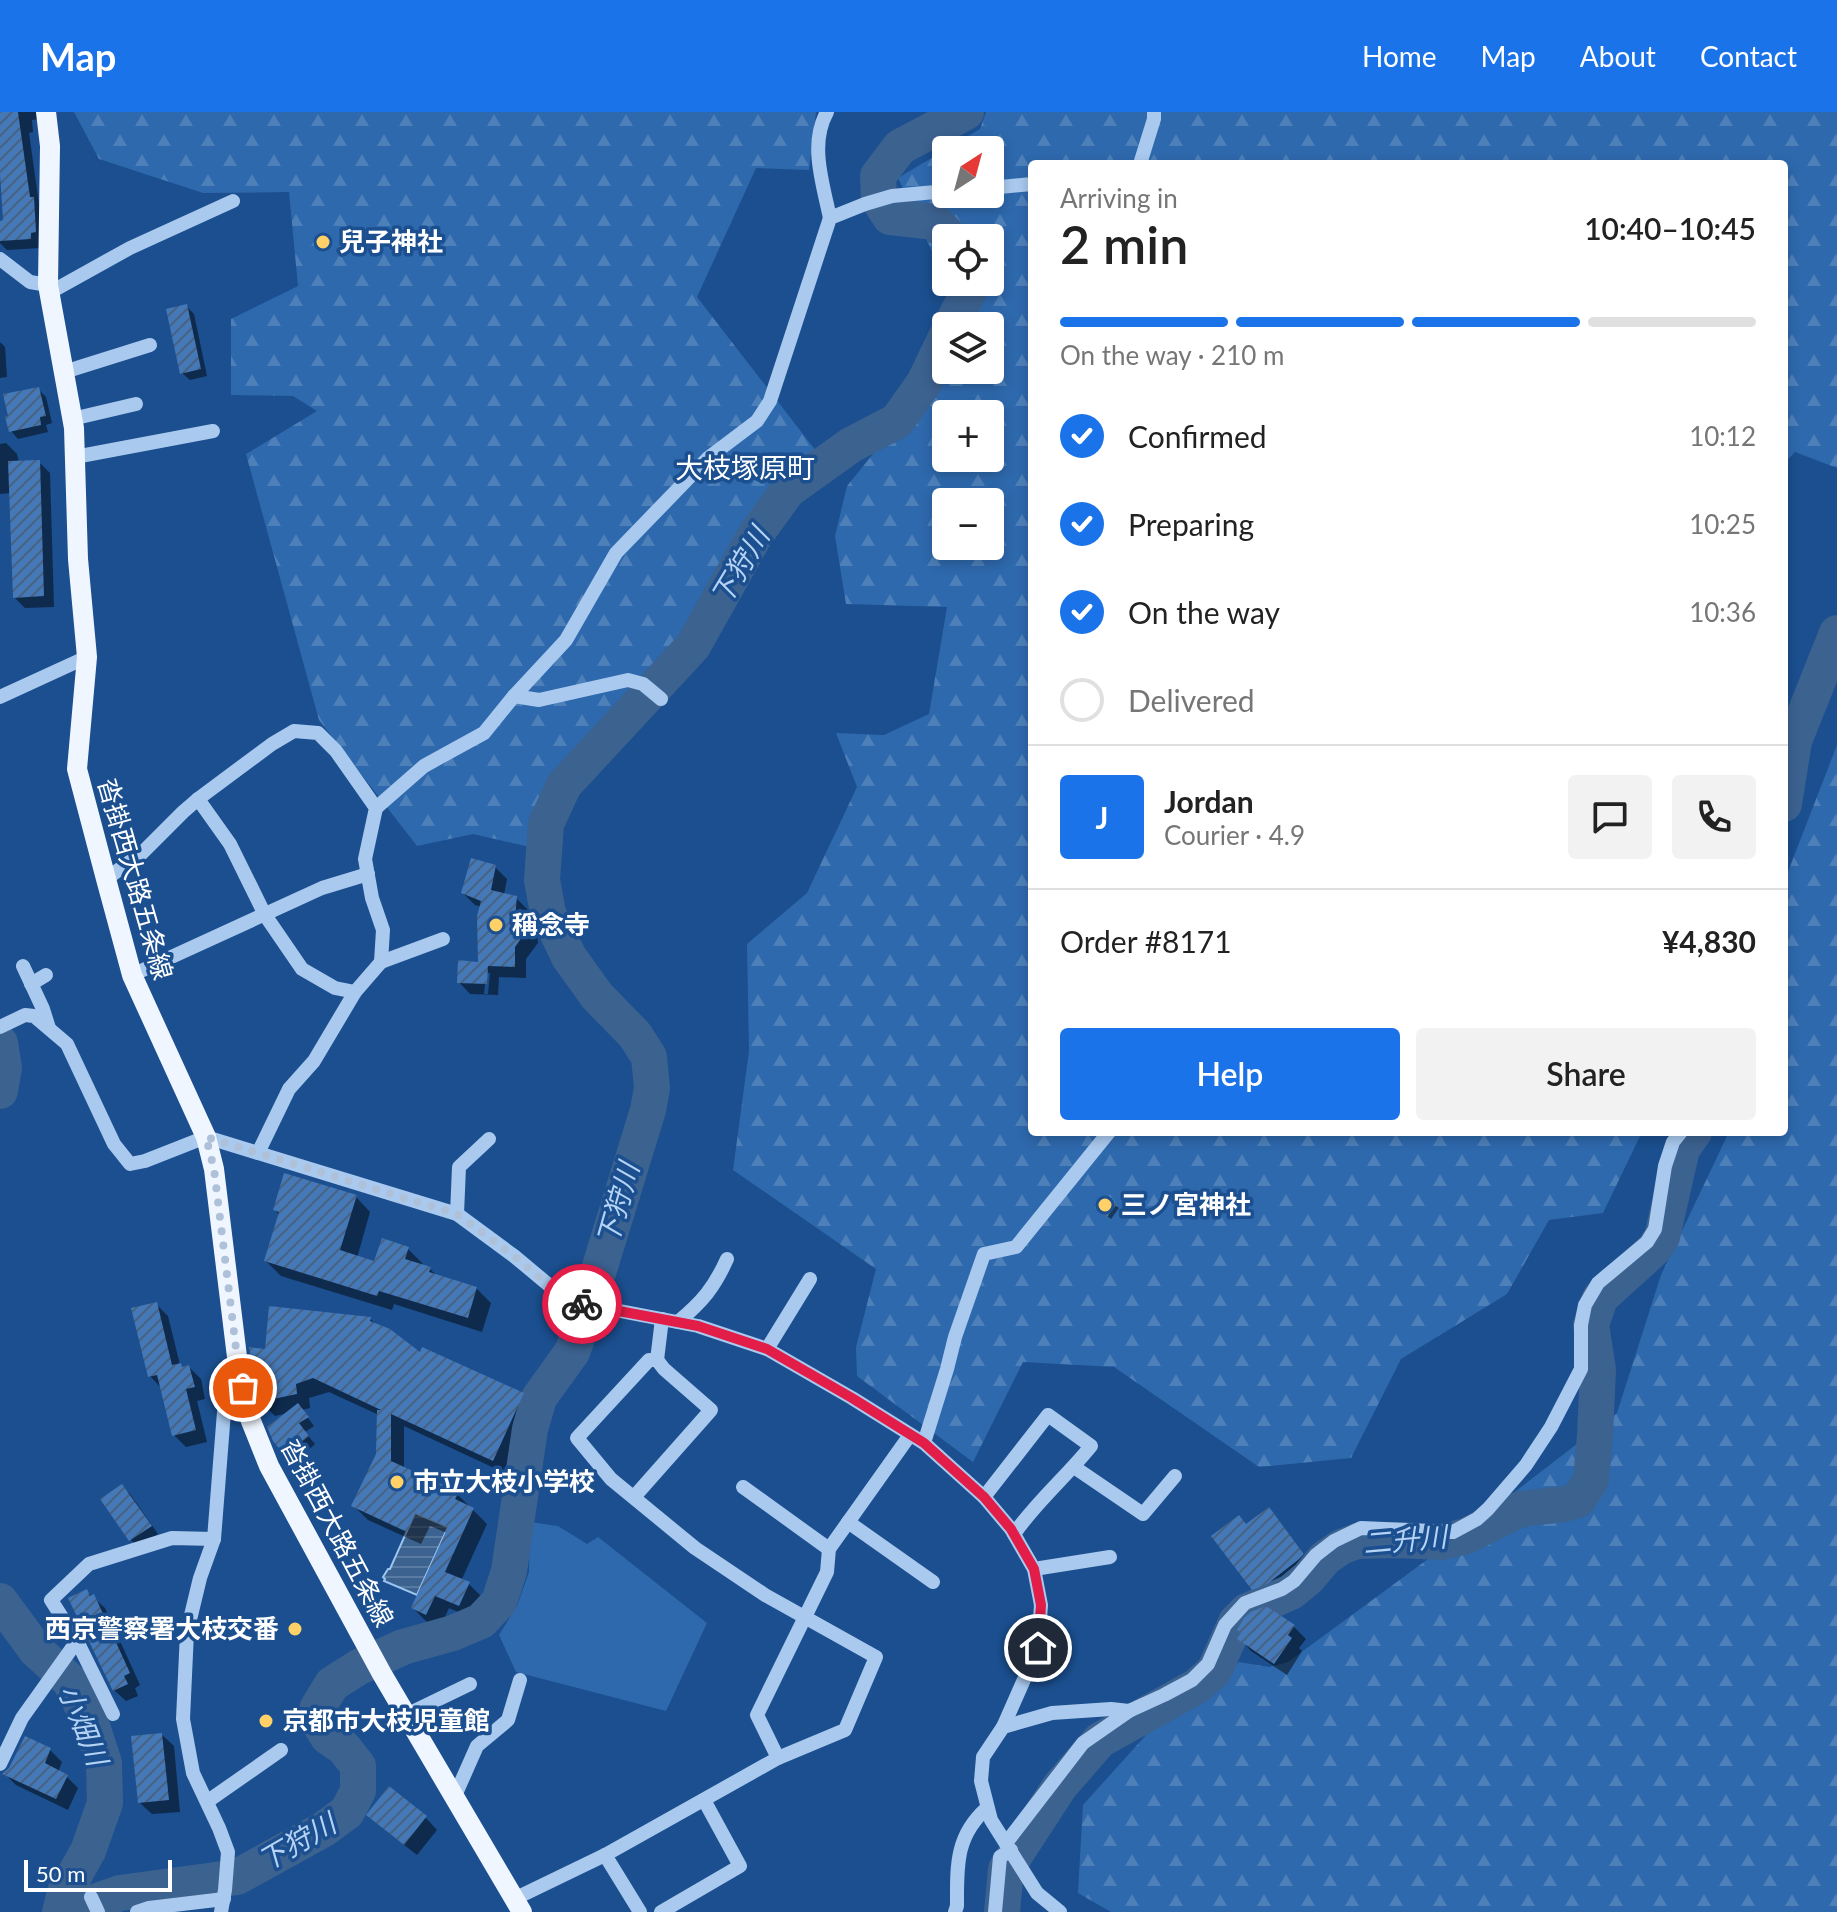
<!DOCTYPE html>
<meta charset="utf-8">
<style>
body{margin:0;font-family:Lato,"Noto Sans JP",sans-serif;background:#f2f2f2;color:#222;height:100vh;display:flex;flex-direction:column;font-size:30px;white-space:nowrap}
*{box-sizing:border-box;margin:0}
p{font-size:26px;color:#767676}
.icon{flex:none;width:44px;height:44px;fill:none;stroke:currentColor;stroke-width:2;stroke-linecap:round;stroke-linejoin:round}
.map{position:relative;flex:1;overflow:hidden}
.side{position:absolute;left:1028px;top:48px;width:760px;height:976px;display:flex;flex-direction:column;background:#fff;border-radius:8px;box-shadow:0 4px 12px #0003}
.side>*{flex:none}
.needle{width:52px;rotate:36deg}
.buttons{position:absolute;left:932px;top:24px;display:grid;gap:16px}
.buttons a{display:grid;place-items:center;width:72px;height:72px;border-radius:8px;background:#fff;box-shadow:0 4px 12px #0003;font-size:40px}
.scale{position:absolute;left:24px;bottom:20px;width:148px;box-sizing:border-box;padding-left:8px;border:4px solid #fff;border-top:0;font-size:22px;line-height:28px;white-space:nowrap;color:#fff;-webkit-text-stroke:6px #1b4f8f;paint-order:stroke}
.pin{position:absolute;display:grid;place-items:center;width:68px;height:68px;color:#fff;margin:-34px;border:4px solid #fff;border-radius:50%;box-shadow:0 2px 8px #0007}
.courier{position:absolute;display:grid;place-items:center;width:80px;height:80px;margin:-40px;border:6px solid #e11d48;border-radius:50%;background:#fff;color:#222;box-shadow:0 2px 10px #0007}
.head em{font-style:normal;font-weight:600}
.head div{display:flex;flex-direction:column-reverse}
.head{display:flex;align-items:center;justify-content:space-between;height:136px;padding:0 32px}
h1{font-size:52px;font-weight:600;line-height:60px}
.bar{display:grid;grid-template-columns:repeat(4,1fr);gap:12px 8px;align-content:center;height:96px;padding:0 32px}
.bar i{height:10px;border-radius:6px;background:#e0e0e0}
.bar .current{background:#1a73e8}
.bar p{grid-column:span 4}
.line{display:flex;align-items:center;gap:20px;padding:0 32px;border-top:2px solid #e0e0e0}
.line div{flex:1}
.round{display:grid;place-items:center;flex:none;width:84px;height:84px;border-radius:8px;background:#f2f2f2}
ol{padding:0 32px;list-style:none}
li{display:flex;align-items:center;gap:24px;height:88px}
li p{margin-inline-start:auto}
li .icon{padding:8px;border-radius:50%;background:#1a73e8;color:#fff;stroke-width:4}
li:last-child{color:#767676}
li i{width:44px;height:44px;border:4px solid #e0e0e0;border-radius:50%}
.button{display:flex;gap:16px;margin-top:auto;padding:16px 32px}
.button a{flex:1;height:92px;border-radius:8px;background:#1a73e8;color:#fff;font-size:32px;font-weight:600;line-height:92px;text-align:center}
.button a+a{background:#f2f2f2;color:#222}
header{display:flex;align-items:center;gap:48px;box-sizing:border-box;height:112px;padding:0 40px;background:#1a73e8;color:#fff}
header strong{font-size:38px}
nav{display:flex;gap:44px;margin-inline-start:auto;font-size:28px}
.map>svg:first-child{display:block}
.grass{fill:#2e69ad}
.forest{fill:url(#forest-firs);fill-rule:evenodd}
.water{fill:url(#water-rules);stroke:#9cc4f0;stroke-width:2}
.shadow{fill:#0007;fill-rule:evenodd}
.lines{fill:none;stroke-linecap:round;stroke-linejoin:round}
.river{stroke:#3c6290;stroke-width:36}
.building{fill:url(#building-hatch)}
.minor{stroke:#a9c9ee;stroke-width:14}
.major{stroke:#f0f6ff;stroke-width:20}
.done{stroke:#afc1d8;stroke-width:8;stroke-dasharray:0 14.4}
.route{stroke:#e11d48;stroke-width:10}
.poi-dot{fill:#ffd166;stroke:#1b4f8f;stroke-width:3}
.labels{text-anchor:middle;stroke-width:7;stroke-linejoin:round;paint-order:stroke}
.poi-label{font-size:26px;font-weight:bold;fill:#fff;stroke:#1b4f8f;text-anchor:start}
.street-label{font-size:26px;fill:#fff;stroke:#1b4f8f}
.neighbourhood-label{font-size:28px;fill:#fff;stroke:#1b4f8f}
.water-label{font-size:28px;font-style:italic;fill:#b5d3f5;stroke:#1b4f8f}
</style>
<header>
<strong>Map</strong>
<nav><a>Home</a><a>Map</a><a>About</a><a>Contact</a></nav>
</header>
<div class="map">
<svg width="1837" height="1800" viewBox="0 0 1837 1800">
<defs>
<pattern id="forest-firs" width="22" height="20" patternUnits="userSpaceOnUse" patternTransform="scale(2)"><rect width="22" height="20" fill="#2e69ad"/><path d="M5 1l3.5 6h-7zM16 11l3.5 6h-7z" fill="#4d80b9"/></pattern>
<pattern id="water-rules" width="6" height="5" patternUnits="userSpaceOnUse" patternTransform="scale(2)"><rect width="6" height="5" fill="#3c6290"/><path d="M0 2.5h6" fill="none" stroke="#597aa1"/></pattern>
<pattern id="building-hatch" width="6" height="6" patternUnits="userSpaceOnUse" patternTransform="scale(2)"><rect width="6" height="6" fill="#4478b7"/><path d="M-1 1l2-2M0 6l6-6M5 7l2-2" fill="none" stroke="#486282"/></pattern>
</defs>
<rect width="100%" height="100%" fill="#1b4f8f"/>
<polygon class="grass" points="530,1410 558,1414 587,1432 598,1425 707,1511 666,1599 516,1560 499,1523 517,1494 529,1460"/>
<g class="forest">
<polygon points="74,0 816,0 809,58 756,56 697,185 816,339 530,735 473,722 417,734 319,608 246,342 317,299 293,284 231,283 231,207 298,174 289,80 203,81 99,47"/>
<path d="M986,0H1837V356L1795,340L1784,351V52H1032V1020H1642L1603,1101L1549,1108L1507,1182L1401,1247L1351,1346L1259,1355L1114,1255L1023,1250L973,1350L857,1264L856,1235L876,1157L733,1058L749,939L747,832L807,781L857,675L836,621L884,623L929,602L947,495L846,492L835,424L847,374L946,252V258H990V214H967L946,170H990V126H946V170L898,66L980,17ZM946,38H990V82H946ZM946,302H990V346H946ZM946,390H990V434H946Z"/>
<polygon points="1837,633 1837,1800 1111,1800 1078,1781 1083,1693 1156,1612 1239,1550 1269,1555 1288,1550 1424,1450 1617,1301 1661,1163 1729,1020 1784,1020 1784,770"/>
</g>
<polygon class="water" points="415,1401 448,1415 417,1483 384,1469 385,1467 383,1465 388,1457 390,1457"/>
<g class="shadow">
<polygon points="0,0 39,0 40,7 32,8 33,20 29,21 39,92 43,97 40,136 7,138 0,131 0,111 5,110 0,51"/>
<polygon points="186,194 194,202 207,264 190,268 182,261"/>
<polygon points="0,230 5,235 7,265 0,266"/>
<polygon points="38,277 46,285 52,311 46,313 48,320 18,327 11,319"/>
<polygon points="6,331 17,342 19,351 39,350 50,361 54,495 25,496 14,485 11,381 0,382 0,332"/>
<path d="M495,755L507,767L504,783L516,786L528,798L527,812L537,822L538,831L526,847V866L499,865L498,883L470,882L459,870L480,852L482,795L475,793L463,781ZM486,861H490L488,882H484Z"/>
<polygon points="356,1085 370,1100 357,1146 375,1151 408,1137 423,1152 422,1154 430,1157 437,1164 476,1176 491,1191 482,1220 394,1192 392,1198 281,1164 266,1149 280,1103 275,1098"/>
<polygon points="1115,1093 1119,1096 1111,1107 1100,1099"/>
<polygon points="156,1192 168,1204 180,1253 184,1256 189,1255 201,1267 205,1287 197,1289 207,1330 186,1335 174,1323 162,1277 150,1264"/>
<polygon points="370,1207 378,1214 420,1243 523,1283 537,1297 507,1362 404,1314 404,1357 457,1382 487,1412 461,1469 469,1472 483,1486 474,1507 449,1496 440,1516 427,1510 413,1496 447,1421 430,1414 421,1432 368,1408 354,1394 378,1342 379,1303 329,1280 309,1286 310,1296 302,1298 314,1314 305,1320 315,1332 306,1340 308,1342 295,1351 287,1344 289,1301 275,1304 260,1289 267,1239"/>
<polygon points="122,1374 130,1382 158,1422 138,1435 131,1428"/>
<polygon points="1269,1398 1280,1410 1314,1455 1265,1489 1253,1476 1247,1414"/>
<polygon points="87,1480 105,1496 140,1573 135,1576 138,1584 126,1589 114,1578"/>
<polygon points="1265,1496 1294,1515 1306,1527 1299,1536 1302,1539 1287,1563 1251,1539 1240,1527"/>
<polygon points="162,1623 174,1634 180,1700 152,1702 140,1691"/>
<polygon points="50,1638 62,1650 58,1660 66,1664 78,1676 68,1698 16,1673 5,1662"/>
<polygon points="389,1677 426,1706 437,1718 417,1743 380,1714 368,1703"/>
</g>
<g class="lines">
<g class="river">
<polyline points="951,126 935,110 890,105 879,88 878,64 900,35 966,0"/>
<polyline points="951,214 970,177 968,170"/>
<polyline points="1784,692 1794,629 1837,521"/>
<polyline points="0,931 4,956 0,979"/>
<polyline points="0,1489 36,1538 70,1569 92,1614 104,1651 105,1691 88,1739 65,1780 60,1800"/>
<polyline points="66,1800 120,1781 237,1765 324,1717 347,1700 358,1679 358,1654 344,1636 328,1625 319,1611 317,1597 332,1572 359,1555 403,1535 453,1521 481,1509 499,1490 509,1459 530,1317 539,1286 572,1240 582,1213 648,998 652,976 649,945 635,923 597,884 569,845 548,801 542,768 546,712 564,673 693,534 754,425 788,378 851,333 897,309 924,271 946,225"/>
<polyline points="1002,1800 1006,1757 1060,1674 1100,1628 1197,1574 1214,1559 1236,1510 1247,1499 1291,1480 1308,1466 1325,1446 1341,1435 1357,1429 1397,1428 1442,1430 1466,1424 1521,1397 1564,1392 1578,1388 1591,1368 1595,1323 1598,1258 1591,1213 1600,1186 1654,1137 1662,1125 1682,1037 1694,1020"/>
</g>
</g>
<g class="building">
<polygon points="0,0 18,0 30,85 34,85 36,120 31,121 31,127 0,129 0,109 3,108 0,62"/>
<polygon points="187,192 201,257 180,262 166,197"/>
<polygon points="39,275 46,304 40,305 41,313 9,320 5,305 8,304 3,282"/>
<polygon points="40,348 44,484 13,486 8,349"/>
<polygon points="471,746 496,753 491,778 517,784 515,807 526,808 527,818 515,835 515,855 488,854 487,872 457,871 458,848 478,850 477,804 481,789 461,781"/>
<polygon points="284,1061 357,1083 340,1138 374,1149 382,1126 409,1135 405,1147 431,1155 429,1160 477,1175 468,1206 379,1179 377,1184 264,1149 279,1100 273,1098"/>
<polygon points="1105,1083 1117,1092 1107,1105 1095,1096"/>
<polygon points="157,1190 172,1253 181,1251 182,1255 189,1253 195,1275 186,1277 196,1318 172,1324 157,1263 148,1265 131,1196"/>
<polygon points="269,1194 371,1205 370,1209 390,1217 420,1240 422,1235 524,1281 493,1349 391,1302 391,1349 459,1380 455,1387 474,1396 445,1460 470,1470 459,1494 435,1484 426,1503 411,1496 448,1415 415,1401 407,1420 351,1394 376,1342 377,1298 381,1298 313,1266 296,1272 297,1282 259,1290 249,1235 265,1237"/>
<polygon points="298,1291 309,1305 299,1311 309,1324 300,1331 302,1333 286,1345 273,1329 267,1315"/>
<polygon points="122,1372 152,1414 129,1429 100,1387"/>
<polygon points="1269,1395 1304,1442 1298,1448 1267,1472 1252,1478 1211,1424 1239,1403 1246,1412"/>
<polygon points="87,1477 90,1484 94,1482 130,1561 124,1564 128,1572 113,1579 68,1486"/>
<polygon points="1266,1494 1295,1513 1288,1523 1292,1526 1274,1552 1237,1527 1241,1521 1237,1518 1244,1506 1251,1500"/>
<polygon points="162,1621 169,1688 138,1691 131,1624"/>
<polygon points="25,1624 51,1636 45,1651 68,1663 56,1687 2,1662 9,1656"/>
<polygon points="389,1674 427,1704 404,1733 366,1703"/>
</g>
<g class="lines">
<g class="minor">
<path d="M827,0C809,32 823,72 830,106"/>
<polyline points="1140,52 1154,7 1154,0"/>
<polyline points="990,76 1032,72"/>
<polyline points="0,147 30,170 48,173"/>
<polyline points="49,181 130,136 233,89"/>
<polyline points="64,260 150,233"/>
<polyline points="72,307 136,292"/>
<polyline points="75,345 213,319"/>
<polyline points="514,584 539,588 628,568 643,572 661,587"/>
<polyline points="0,585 87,545"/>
<polyline points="198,687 230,732 265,803 302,857 335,876 355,880"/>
<polyline points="376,696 424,654 484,621 514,584 566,528 616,441 708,346 757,309 770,289 830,106 865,92 892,84 946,79"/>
<polyline points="106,767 142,741 183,700 198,687 272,632 294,619 318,621 336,639 376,696 365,747 372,786 383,818 381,850 355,880 314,949 289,977 258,1041"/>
<polyline points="381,850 443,827"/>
<polyline points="23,854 43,897 49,916"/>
<polyline points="132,863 322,776 368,762"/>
<polyline points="31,872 46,863"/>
<polyline points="0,915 25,903 34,904 67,932 114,1032 130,1052 145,1049 206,1025 457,1102 514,1144 568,1189 698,1214 767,1237 852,1286 924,1331 984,1385 1011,1417 1034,1457 1041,1493 1038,1536 1003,1615 983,1645 981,1669 991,1708 1037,1781 1060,1800"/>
<polyline points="457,1102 459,1055 489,1027"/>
<path d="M678,1210C702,1190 714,1176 727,1147"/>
<polyline points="767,1237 810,1167"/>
<polyline points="924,1331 947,1257 955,1225 984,1142 1016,1135 1109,1020"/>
<polyline points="1074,1355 1143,1402 1175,1364"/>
<polyline points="743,1375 829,1437"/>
<polyline points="634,1385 711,1298 664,1257 657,1248"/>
<path d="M984,1385L1048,1303L1091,1334C1067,1364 1036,1390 1014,1422"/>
<polyline points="848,1410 933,1470"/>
<polyline points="1034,1457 1110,1445"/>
<polyline points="77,1529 113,1602"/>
<polyline points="406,1603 470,1572"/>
<polyline points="1003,1615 1052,1601 1111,1597 1129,1599 1164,1583 1192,1568 1208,1552 1225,1513 1245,1491 1282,1477 1294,1469 1316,1443 1334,1429 1361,1416 1453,1420 1477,1407 1488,1397 1526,1353 1551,1315 1581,1257 1581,1213 1585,1193 1598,1171 1647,1130 1655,1117 1665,1054 1673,1030 1681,1020"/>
<polyline points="778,1646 757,1603 827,1460 829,1437 910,1323"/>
<polyline points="0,1652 22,1606 77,1529 51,1488 89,1452 172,1426 214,1427"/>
<polyline points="454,1686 477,1634 508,1608 520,1568"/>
<polyline points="208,1689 281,1638"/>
<polyline points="1006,1731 1083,1631 1129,1599"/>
<polyline points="605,1743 640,1800"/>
<polyline points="91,1785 98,1800"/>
<polyline points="514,1787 605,1743 778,1646 845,1618 876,1545 765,1483 695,1436 611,1367 577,1326 649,1248 657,1248 662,1207"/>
<polyline points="137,1800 149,1796 224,1787"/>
<polyline points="221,1800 225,1778 228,1740 219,1716 193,1661 183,1607 187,1520 200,1466 214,1427 224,1300 247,1299"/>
<polyline points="661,1800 740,1754 704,1688"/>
<path d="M955,1800L957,1794C957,1755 955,1724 987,1696"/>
<polyline points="995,1800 1000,1745 1011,1738"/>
</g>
<polyline class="major" points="46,0 50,34 48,173 74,316 78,447 87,545 77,657 106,767 132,863 206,1025 214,1057 238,1253 247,1299 269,1354 382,1562 522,1800"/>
</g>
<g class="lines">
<polyline class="done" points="243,1276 238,1253 214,1057 206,1025 457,1102 514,1144 568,1189 582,1192"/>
<polyline class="route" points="582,1192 698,1214 767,1237 852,1286 924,1331 984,1385 1011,1417 1034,1457 1041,1493 1038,1536"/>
</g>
<g class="poi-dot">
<circle cx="323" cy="130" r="8"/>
<circle cx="496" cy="813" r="8"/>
<circle cx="1105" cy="1093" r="8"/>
<circle cx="397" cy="1370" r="8"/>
<circle cx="295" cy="1517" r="8"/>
<circle cx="266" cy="1609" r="8"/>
</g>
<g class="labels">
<g class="poi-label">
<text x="339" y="139">兒子神社</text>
<text x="512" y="822">稱念寺</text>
<text x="1121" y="1102">三ノ宮神社</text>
<text x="413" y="1379">市立大枝小学校</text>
<text x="279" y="1526" text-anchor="end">西京警察署大枝交番</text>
<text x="282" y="1618">京都市大枝児童館</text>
</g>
<g class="street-label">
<text transform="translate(135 767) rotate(74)" y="9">沓掛西大路五条線</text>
<text transform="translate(337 1421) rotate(62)" y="9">沓掛西大路五条線</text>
</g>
<g class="neighbourhood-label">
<text x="745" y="366">大枝塚原町</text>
</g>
<g class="water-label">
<text transform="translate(740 454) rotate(-59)" y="10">下狩川</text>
<text transform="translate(618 1092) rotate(-74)" y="10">下狩川</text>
<text transform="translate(1405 1428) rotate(-5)" y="10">二升川</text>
<text transform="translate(83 1613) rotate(68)" y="10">小畑川</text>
<text transform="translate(297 1730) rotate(-30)" y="10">下狩川</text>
</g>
</g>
</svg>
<div class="buttons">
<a><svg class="needle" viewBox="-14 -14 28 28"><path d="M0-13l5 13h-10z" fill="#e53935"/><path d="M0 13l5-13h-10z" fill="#767676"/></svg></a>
<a><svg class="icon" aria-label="locate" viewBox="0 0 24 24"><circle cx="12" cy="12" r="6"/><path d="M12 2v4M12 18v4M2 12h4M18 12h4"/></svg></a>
<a><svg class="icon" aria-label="layers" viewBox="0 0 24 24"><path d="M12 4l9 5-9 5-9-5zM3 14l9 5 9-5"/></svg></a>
<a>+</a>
<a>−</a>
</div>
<div class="scale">50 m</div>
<div class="pin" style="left:243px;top:1276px;background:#ea580c"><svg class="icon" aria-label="bag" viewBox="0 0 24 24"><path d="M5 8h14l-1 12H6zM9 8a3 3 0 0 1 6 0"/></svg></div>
<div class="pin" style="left:1038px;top:1536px;background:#1f2937"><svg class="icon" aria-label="home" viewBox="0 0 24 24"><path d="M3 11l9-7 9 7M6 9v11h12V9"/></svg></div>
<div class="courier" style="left:582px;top:1192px"><svg class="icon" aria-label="bike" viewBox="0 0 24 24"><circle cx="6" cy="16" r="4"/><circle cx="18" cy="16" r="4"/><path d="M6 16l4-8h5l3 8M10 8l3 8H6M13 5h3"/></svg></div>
<section class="side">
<div class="head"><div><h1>2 min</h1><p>Arriving in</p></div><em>10:40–10:45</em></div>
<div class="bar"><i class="current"></i><i class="current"></i><i class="current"></i><i></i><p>On the way · 210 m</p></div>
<ol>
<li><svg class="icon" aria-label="check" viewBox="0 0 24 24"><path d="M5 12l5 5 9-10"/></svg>Confirmed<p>10:12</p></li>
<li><svg class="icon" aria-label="check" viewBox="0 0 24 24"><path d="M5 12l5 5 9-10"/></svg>Preparing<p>10:25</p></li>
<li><svg class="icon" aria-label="check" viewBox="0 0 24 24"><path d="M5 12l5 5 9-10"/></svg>On the way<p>10:36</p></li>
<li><i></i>Delivered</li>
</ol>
<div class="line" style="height:144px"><b class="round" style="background:#1a73e8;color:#fff">J</b><div><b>Jordan</b><p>Courier · 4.9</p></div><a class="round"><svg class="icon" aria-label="chat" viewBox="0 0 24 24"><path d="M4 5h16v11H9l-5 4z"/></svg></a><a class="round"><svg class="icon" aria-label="phone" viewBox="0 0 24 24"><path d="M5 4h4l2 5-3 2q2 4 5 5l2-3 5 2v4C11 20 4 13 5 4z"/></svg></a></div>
<div class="line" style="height:104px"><div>Order #8171</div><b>¥4,830</b></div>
<div class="button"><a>Help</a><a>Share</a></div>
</section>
</div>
